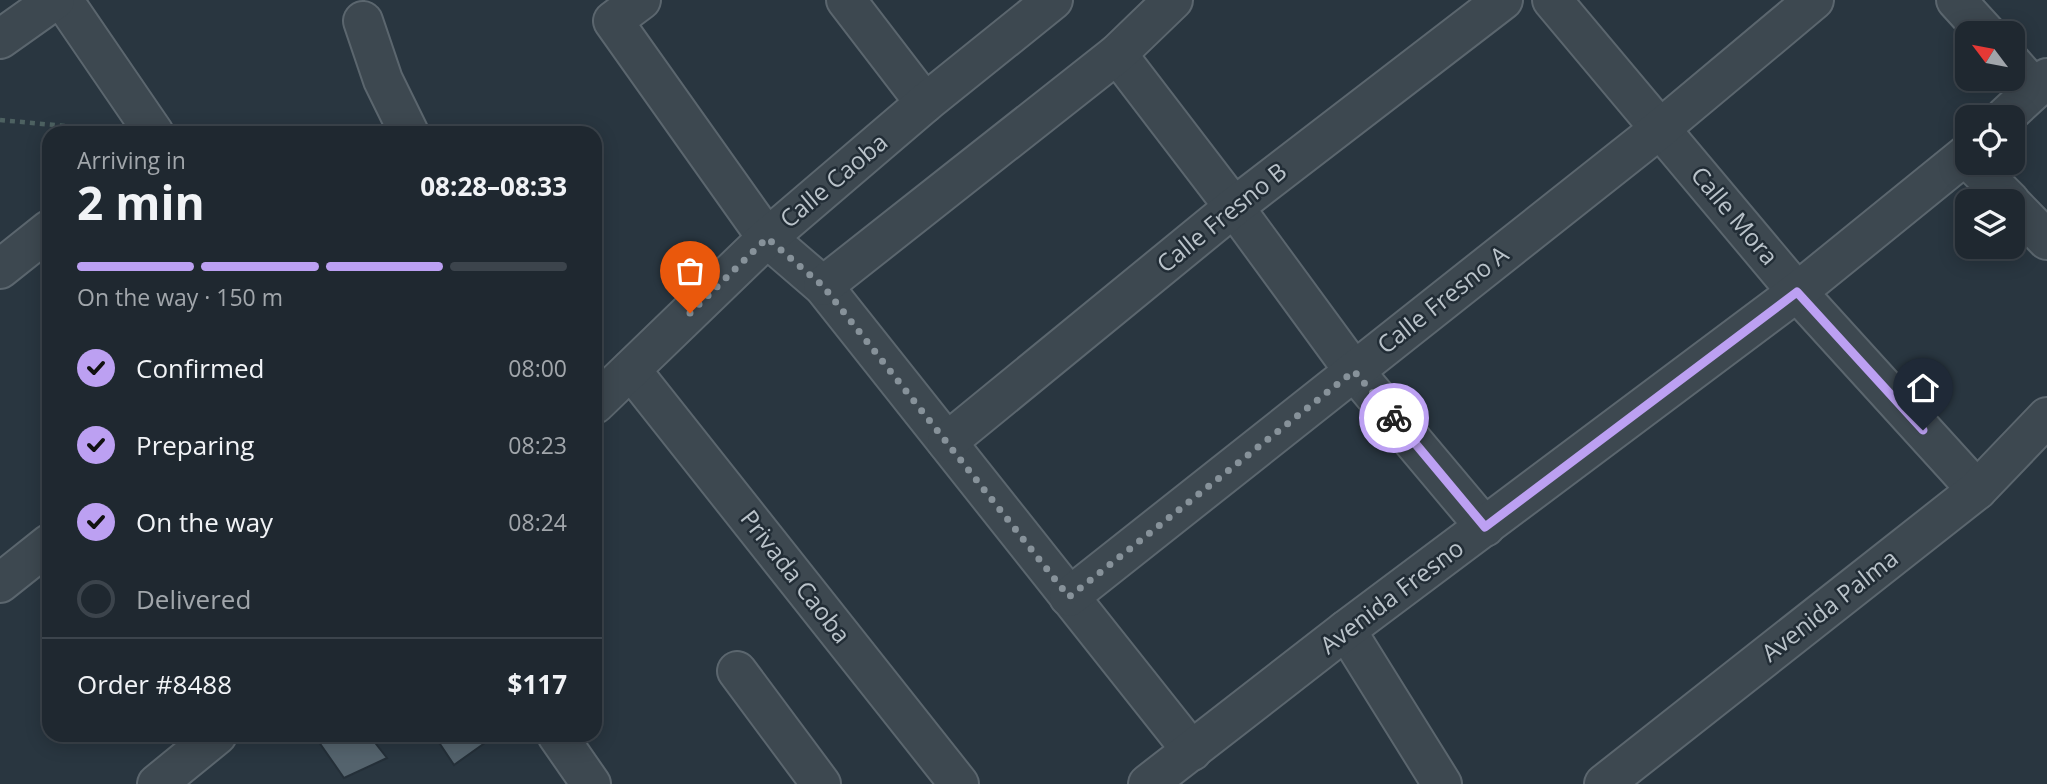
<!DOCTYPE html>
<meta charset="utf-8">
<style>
body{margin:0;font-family:"Open Sans",sans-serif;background:#2c343c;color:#f1f3f6;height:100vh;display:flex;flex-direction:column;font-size:26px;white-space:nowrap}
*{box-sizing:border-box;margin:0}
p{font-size:23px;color:#a1a6ab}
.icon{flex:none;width:38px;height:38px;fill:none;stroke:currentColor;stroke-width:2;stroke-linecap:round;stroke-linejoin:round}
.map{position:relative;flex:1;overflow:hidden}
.details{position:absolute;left:42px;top:126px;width:560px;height:616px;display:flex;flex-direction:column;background:#1f2830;border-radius:21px;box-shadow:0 4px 18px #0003,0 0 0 2px #3c444c}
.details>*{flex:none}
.needle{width:46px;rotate:302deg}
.tools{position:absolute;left:1955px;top:21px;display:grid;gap:14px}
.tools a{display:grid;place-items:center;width:70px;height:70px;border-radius:14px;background:#1f2830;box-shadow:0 4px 18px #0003,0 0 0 2px #3c444c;font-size:35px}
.pin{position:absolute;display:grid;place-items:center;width:60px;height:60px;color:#fff;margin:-72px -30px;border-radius:50% 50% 50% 0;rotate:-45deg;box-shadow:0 0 7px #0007}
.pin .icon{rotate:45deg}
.courier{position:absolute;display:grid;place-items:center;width:70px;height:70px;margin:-35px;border:5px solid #bca0f2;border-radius:50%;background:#fff;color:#222;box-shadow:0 2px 9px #0007}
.headline em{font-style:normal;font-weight:700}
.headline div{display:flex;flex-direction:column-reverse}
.headline{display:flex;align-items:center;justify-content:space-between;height:119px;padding:0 35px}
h1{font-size:46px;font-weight:700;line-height:52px}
.bar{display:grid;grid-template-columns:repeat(4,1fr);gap:10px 7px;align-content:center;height:84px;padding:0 35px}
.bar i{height:9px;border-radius:5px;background:#3c444c}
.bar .selected{background:#bca0f2}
.bar p{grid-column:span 4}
.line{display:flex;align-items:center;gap:18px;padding:0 35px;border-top:2px solid #3c444c}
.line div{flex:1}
ol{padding:0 35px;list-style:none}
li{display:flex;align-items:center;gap:21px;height:77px}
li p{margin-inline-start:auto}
li .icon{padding:7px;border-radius:50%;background:#bca0f2;color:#111;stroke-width:4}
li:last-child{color:#a1a6ab}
li i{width:38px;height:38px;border:4px solid #3c444c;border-radius:50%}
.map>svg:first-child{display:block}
.building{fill:#54636d;stroke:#242f38;stroke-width:2}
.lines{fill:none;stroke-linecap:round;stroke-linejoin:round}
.minor-casing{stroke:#5b666e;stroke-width:42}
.path{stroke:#4d6161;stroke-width:4.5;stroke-dasharray:5 5;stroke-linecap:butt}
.minor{stroke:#3d4850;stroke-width:38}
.done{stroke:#87929a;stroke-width:7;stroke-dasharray:0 12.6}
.route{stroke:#bca0f2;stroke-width:9}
.labels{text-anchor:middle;stroke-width:5;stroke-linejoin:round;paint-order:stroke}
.street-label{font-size:24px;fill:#bac3ca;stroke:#222d36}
</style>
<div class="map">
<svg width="2047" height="784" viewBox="0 0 2047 784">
<rect width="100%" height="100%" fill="#293640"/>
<g class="building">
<polygon points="314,735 369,735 387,758 344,778"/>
<polygon points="434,735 496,735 454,765"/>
</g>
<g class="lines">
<g class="minor-casing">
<g id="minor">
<polyline points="63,0 154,133"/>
<polyline points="641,0 613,21 767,238 823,286 1192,751"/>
<polyline points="846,0 925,103"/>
<polyline points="1552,0 1797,292 1977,490"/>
<polyline points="1956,0 1986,33"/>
<polyline points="363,21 383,80 409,133"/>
<polyline points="0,39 55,0"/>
<polyline points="1117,54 1234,207 1354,371 1485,527"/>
<polyline points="2012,63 2035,89"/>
<polyline points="2005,117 2047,78"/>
<polyline points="1972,163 2010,201"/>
<polyline points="2012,204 2047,240"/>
<polyline points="0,269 49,230"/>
<polyline points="823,286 1117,54 1173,0"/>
<polyline points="631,370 959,784"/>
<polyline points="595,404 767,238 925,103 1053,0"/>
<polyline points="947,442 1234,207 1503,0"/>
<polyline points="0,583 49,544"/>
<polyline points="1069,597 1661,128 1814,0"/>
<polyline points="1346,630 1442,784"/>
<polyline points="737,671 821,784"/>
<polyline points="557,735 591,784"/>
<polyline points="157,784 217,735"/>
<polyline points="1148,784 1346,630 1797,292 1967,154"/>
<polyline points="1604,784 1977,490 2047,417"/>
</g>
</g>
<polyline class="path" points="0,120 108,130"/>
<use href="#minor" class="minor"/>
</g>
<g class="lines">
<polyline class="done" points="690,313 767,238 823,286 1069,597 1354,371 1394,418"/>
<polyline class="route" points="1394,418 1485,527 1797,292 1923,430"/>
</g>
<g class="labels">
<g class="street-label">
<text transform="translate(834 181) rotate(-40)" y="8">Calle Caoba</text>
<text transform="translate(1734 216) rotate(50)" y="8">Calle Mora</text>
<text transform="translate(1222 218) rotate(-39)" y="8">Calle Fresno B</text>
<text transform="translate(1443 300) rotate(-38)" y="8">Calle Fresno A</text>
<text transform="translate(795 577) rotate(52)" y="8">Privada Caoba</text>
<text transform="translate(1392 597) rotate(-37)" y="8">Avenida Fresno</text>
<text transform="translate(1830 606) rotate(-38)" y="8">Avenida Palma</text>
</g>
</g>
</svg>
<div class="tools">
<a><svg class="needle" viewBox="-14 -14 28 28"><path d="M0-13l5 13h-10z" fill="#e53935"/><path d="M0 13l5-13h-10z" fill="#a1a6ab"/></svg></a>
<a><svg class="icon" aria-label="locate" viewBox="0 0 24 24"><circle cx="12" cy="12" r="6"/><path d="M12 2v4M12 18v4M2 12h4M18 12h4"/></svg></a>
<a><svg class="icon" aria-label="layers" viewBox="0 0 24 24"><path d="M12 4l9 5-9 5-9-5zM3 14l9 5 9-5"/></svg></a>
</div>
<div class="pin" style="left:690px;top:313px;background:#ea580c"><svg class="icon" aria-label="bag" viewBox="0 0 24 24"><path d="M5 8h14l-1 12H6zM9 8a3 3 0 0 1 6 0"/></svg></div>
<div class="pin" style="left:1923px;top:430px;background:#1f2937"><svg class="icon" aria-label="home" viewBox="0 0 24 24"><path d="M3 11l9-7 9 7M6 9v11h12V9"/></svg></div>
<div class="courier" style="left:1394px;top:418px"><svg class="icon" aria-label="bike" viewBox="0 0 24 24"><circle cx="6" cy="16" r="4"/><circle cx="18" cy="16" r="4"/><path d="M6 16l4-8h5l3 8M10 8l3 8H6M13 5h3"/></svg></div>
<section class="details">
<div class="headline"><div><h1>2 min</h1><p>Arriving in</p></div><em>08:28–08:33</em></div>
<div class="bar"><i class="selected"></i><i class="selected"></i><i class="selected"></i><i></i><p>On the way · 150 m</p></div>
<ol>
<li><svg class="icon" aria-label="check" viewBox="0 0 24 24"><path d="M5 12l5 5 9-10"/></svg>Confirmed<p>08:00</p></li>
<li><svg class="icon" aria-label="check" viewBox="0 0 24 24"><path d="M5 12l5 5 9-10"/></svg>Preparing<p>08:23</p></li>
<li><svg class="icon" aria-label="check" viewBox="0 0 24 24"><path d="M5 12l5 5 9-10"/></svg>On the way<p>08:24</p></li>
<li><i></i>Delivered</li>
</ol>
<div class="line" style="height:91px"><div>Order #8488</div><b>$117</b></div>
</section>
</div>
